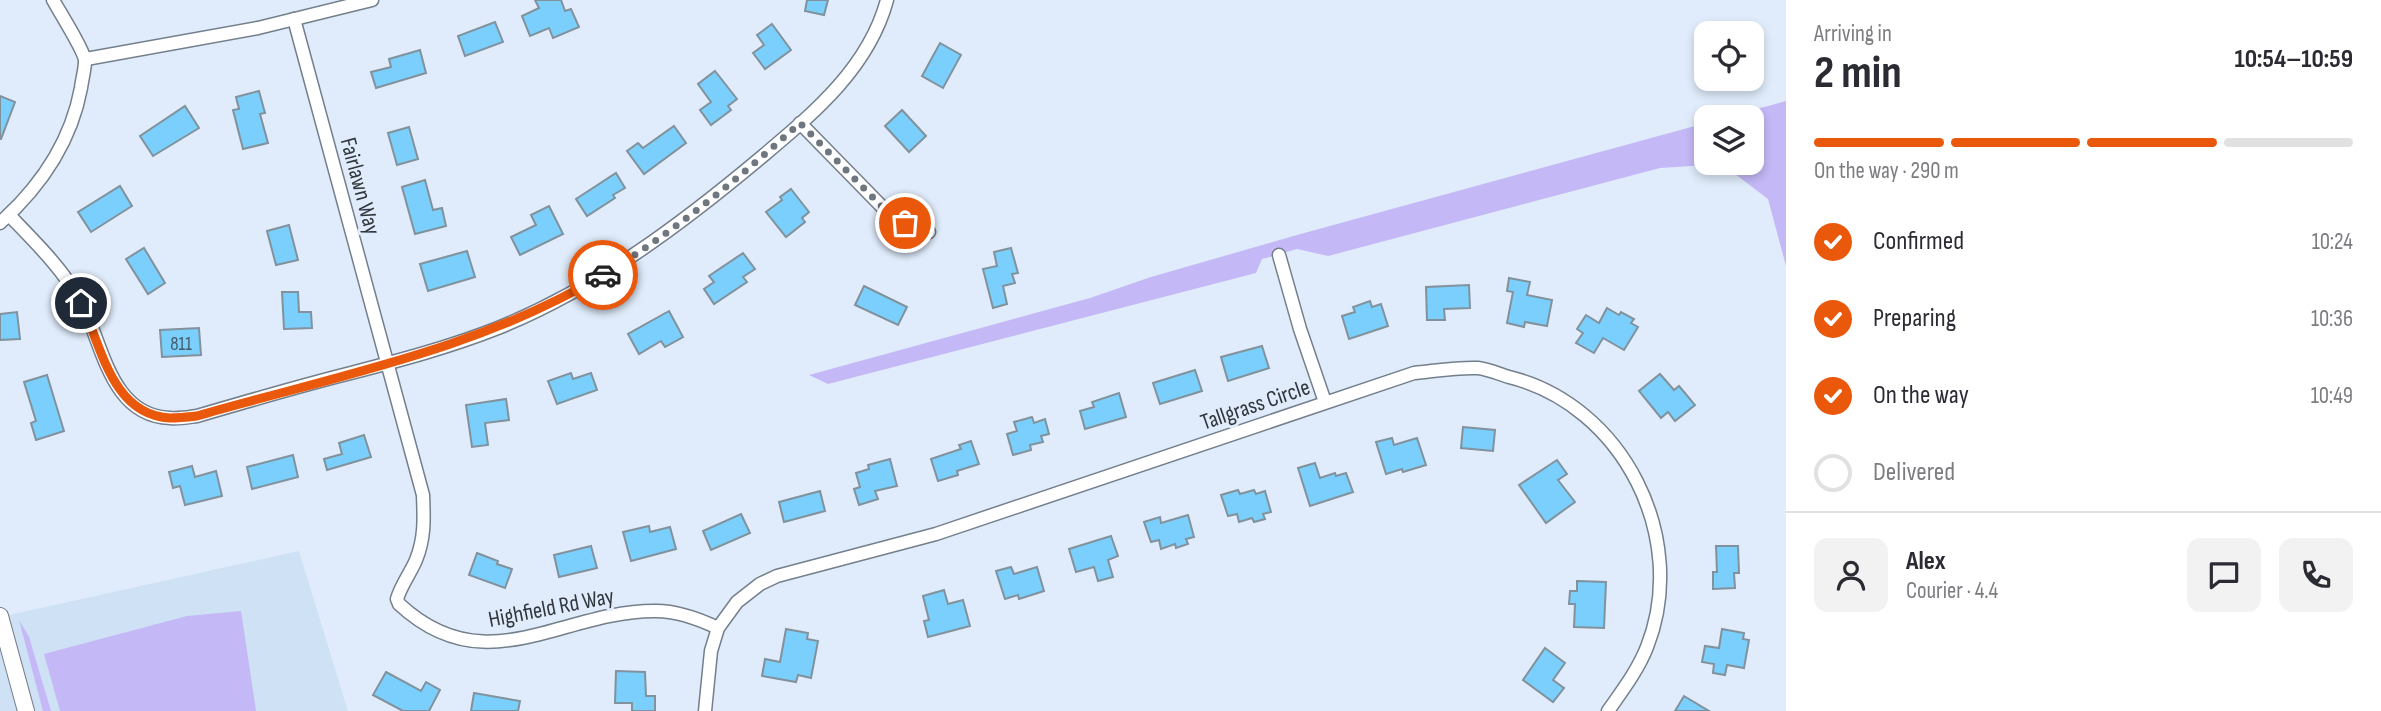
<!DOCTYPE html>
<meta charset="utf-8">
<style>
body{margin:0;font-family:"Sofia Sans Condensed",sans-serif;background:#f2f2f3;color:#2b2b33;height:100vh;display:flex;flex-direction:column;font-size:26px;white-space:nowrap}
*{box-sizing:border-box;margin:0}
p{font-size:23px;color:#7c7c81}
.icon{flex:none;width:38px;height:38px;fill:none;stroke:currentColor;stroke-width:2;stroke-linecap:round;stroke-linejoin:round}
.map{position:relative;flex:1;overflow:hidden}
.side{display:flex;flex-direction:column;background:#fff;width:595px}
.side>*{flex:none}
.fabs{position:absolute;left:1694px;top:21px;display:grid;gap:14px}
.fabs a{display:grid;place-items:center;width:70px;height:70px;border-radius:14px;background:#fff;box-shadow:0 4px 10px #0003;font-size:35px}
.pin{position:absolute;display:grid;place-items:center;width:60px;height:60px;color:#fff;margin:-30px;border:4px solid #fff;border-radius:50%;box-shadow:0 2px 7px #0007}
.courier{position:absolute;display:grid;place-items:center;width:70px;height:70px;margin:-35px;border:5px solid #ea580c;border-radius:50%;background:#fff;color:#222;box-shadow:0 2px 9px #0007}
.summary em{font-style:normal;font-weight:700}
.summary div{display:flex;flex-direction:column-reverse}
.summary{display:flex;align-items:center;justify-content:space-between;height:119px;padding:0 28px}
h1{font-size:46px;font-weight:700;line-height:52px}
.bar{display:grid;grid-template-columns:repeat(4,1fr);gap:10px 7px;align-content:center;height:84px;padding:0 28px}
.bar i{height:9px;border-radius:5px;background:#e1e1e2}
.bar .current{background:#ea580c}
.bar p{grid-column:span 4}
.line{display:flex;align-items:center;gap:18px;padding:0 28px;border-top:2px solid #e1e1e2}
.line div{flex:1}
.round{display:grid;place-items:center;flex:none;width:74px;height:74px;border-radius:14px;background:#f2f2f3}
ol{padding:0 28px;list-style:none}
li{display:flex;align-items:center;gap:21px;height:77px}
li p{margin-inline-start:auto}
li .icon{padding:7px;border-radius:50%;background:#ea580c;color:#fff;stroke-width:4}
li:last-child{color:#7c7c81}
li i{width:38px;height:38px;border:4px solid #e1e1e2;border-radius:50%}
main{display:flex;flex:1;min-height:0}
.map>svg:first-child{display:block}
.built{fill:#cfe1f5}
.green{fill:#c4b8f6}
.building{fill:#7acffd;stroke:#81929c;stroke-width:2}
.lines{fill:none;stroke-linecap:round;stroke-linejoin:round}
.minor-casing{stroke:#747f8c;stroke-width:15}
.tertiary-casing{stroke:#747f8c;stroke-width:18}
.minor{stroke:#fff;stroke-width:12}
.tertiary{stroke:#fff;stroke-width:16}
.done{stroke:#6e767f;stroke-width:7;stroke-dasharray:0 12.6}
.route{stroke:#ea580c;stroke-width:9}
.labels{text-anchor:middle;stroke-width:6;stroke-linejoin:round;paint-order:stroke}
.number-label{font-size:19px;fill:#435c6c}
.street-label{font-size:23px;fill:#31363c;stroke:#e0ecfb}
</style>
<main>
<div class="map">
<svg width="1786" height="711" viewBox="0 0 1786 711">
<rect width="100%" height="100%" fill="#e0ecfb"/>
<polygon class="built" points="299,551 348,711 0,711 0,617"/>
<g class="green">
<polygon points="1786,101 1786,266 1768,199 1722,164 1660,168 1328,256 1297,249 1262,259 1256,273 828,384 809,375 1090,298 1151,277 1297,235 1706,123 1706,163 1752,163 1752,117 1727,117"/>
<polygon points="241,611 256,711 60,711 44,654 187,616"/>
<polygon points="19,620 29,637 51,711 43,711"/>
</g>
<g class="building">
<polygon points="535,0 561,0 565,11 571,9 579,27 553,38 549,28 530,36 522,16 539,8"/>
<polygon points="807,0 828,0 824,15 805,11"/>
<polygon points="495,22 503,42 465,56 458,36"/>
<polygon points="772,24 791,50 765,69 753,53 764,45 757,35"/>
<polygon points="940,43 961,55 943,88 922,76"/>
<polygon points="420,50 426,73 376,88 371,72 391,67 389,59"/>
<polygon points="715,71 737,99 728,106 731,110 711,125 700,110 711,102 698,84"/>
<polygon points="259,91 265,113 260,114 268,143 243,149 233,110 239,109 236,97"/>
<polygon points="0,96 15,102 1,139 0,139"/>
<polygon points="185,106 199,128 153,156 140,136"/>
<polygon points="902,110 926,136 909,152 885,126"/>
<polygon points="674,126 686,143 644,174 627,151 638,143 643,148"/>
<polygon points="409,127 418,159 397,165 388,133"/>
<polygon points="616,173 625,188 613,195 615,198 587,216 576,199"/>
<polygon points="425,180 433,210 442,208 446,226 415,234 402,187"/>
<polygon points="120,186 132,206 91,232 78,212"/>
<polygon points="791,189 809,212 802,218 805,222 786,237 766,212 782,200 780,197"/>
<polygon points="549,206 563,234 520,255 511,237 536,225 531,215"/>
<polygon points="289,225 298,260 276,265 267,231"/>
<polygon points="144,248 165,283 148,294 126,259"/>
<polygon points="1011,248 1018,273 1012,274 1015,283 1003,286 1007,304 993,308 983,269 997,266 994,252"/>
<polygon points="467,251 475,277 428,291 420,264"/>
<polygon points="743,253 755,269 743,277 747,282 714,304 704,289 714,282 709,276"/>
<polygon points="1509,278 1530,282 1527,295 1552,300 1547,326 1525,322 1524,327 1507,323 1513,292 1507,291"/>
<polygon points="1469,285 1470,308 1444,309 1445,320 1427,320 1426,287"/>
<polygon points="864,286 907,307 898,325 855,305"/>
<polygon points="282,292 298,292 299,312 311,312 312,328 284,329"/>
<polygon points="1370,301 1372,307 1381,304 1388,326 1349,339 1342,316 1355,312 1353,307"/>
<polygon points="1607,308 1619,315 1621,312 1634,319 1631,323 1638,327 1624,350 1603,338 1594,353 1576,343 1583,333 1577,329 1586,315 1599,323"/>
<polygon points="669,311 683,337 665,347 661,341 639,354 628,334"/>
<polygon points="17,312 20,339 0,340 0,314"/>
<polygon points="199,328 201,355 162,357 160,330"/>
<polygon points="1262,346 1269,368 1228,381 1221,357"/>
<polygon points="1195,370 1202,391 1160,404 1153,383"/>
<polygon points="571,373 573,379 591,373 597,390 557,404 548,381"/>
<polygon points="1660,374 1674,390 1679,386 1695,405 1675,421 1668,412 1661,418 1639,391"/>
<polygon points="47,375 64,431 36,440 31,423 36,421 24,382"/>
<polygon points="1119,393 1126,417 1085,429 1080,411 1094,407 1092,402"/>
<polygon points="506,399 509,420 485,423 488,445 472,447 466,405"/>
<polygon points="1032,417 1034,423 1045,419 1049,434 1041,436 1043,442 1030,445 1031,450 1013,455 1007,434 1017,431 1014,422"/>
<polygon points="1463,427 1495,430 1493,451 1461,448"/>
<polygon points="364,435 371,457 327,470 324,459 342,454 339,443"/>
<polygon points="1392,438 1394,445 1417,438 1426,465 1403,472 1402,469 1386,474 1376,442"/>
<polygon points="971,441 979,464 957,471 958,475 938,481 931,459 961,449 959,445"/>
<polygon points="293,455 298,477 252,489 247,467"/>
<polygon points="890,459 897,486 875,491 878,499 859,505 854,489 860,487 856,473 869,469 868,465"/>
<polygon points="1557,460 1567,474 1558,480 1575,502 1546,523 1519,485"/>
<polygon points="1315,463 1320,478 1335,473 1336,476 1346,473 1353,492 1310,506 1298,468"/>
<polygon points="192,466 195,477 216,471 222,496 185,505 180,486 173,488 169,472"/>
<polygon points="1238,490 1240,494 1254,490 1256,494 1265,491 1271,512 1263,514 1265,519 1254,522 1252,518 1239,522 1237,514 1228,516 1221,495"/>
<polygon points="820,491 825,511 784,522 779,502"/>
<polygon points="741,514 750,533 711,550 703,531"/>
<polygon points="1188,515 1194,537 1186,539 1188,544 1176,548 1175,544 1161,549 1159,540 1151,542 1144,522 1160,517 1161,523"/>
<polygon points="649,526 650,532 670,527 676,549 631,561 623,532"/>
<polygon points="1111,536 1118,556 1108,560 1113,577 1098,581 1094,567 1076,572 1069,549"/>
<polygon points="591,546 597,568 559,577 554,555"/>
<polygon points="1716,546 1738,546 1739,573 1734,573 1735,588 1713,589 1713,572 1717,572"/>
<polygon points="477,553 498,561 497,564 512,569 505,588 469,575"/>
<polygon points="1011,567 1014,574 1037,567 1044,591 1019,599 1018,595 1005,599 996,571"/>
<polygon points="1577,581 1606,582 1604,628 1574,627 1575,604 1569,604 1570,591 1577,591"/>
<polygon points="944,590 948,604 963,600 970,626 928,637 924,621 929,620 923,596"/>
<polygon points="786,629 808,633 807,639 818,641 811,678 798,675 796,682 762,676 765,659 780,662"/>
<polygon points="1722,629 1744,633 1743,639 1749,640 1744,668 1727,665 1725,675 1713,673 1714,664 1702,662 1705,646 1719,648"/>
<polygon points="1545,648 1565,663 1553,680 1564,688 1553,702 1523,680"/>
<polygon points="616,671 645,672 646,696 655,696 655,711 632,711 632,703 615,703"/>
<polygon points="386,672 421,691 426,682 440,690 429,711 403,711 373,695"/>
<polygon points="474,693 520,701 518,711 471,711"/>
<polygon points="1684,696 1709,711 1675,711"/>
</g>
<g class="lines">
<g class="minor-casing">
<g id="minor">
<path d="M294,19L423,495C424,518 425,538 416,560C410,574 401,585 397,599L399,604C486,685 562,610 656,611C678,611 699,619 718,628"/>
<polyline points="86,59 258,28 372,0"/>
<polyline points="800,123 892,217 929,232"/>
<path d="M9,215C35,242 63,269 81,302C103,344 110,416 170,418C179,419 189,417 197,416C248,401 299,386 351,373C401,360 450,347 498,328C597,288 683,223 764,155C815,112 869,67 887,0"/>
<path d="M0,223C40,187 71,142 81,88C82,79 85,70 85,61C85,52 59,11 53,0"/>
<polyline points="1279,255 1300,329 1325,402"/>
<path d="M705,711L711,651L718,628L737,602L760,584L777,576L936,534L1414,373C1435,371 1458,367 1478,368C1488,369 1499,374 1509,377C1623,405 1690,538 1647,647C1638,670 1622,691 1608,711"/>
</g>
</g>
<g class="tertiary-casing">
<polyline id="tertiary" points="0,616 26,711"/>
</g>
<use href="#minor" class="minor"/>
<use href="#tertiary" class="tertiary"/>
</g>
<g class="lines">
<path class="done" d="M603,275C674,232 739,178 800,123L892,217L905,223"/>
<path class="route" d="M81,303C101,344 111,415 170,418C179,418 188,417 197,416C335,376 478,350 603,275"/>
</g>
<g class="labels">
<g class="number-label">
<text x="181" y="350">811</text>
</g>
<g class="street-label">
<text transform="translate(361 186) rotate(75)" y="8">Fairlawn Way</text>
<text transform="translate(1255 404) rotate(-19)" y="8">Tallgrass Circle</text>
<text transform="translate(551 607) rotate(-11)" y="8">Highfield Rd Way</text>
</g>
</g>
</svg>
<div class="fabs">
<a><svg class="icon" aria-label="locate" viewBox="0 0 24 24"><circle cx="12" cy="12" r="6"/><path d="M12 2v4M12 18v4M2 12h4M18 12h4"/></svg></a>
<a><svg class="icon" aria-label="layers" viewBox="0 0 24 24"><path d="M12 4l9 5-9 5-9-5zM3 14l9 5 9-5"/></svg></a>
</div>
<div class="pin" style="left:905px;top:223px;background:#ea580c"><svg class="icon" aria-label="bag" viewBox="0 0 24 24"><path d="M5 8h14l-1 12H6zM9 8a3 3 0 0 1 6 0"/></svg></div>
<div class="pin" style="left:81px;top:303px;background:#1f2937"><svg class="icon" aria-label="home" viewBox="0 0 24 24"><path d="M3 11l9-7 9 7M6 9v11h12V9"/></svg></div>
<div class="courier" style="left:603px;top:275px"><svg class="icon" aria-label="car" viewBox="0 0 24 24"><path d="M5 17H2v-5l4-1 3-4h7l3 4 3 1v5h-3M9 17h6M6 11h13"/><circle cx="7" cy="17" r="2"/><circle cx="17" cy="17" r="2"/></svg></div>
</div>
<section class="side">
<div class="summary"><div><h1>2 min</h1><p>Arriving in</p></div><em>10:54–10:59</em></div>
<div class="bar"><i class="current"></i><i class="current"></i><i class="current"></i><i></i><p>On the way · 290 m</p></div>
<ol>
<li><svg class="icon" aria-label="check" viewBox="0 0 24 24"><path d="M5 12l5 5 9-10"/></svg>Confirmed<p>10:24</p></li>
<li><svg class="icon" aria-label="check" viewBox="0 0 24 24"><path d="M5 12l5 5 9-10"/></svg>Preparing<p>10:36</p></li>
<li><svg class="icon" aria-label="check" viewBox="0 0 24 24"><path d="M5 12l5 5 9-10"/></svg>On the way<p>10:49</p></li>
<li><i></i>Delivered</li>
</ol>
<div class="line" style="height:126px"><a class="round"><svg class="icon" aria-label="person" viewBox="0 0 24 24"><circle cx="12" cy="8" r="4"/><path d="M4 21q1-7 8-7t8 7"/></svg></a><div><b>Alex</b><p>Courier · 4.4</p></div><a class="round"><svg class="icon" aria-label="chat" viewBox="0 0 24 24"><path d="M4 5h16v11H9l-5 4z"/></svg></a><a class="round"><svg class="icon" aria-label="phone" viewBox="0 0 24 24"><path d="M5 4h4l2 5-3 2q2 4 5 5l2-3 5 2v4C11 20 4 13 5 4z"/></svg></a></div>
</section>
</main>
